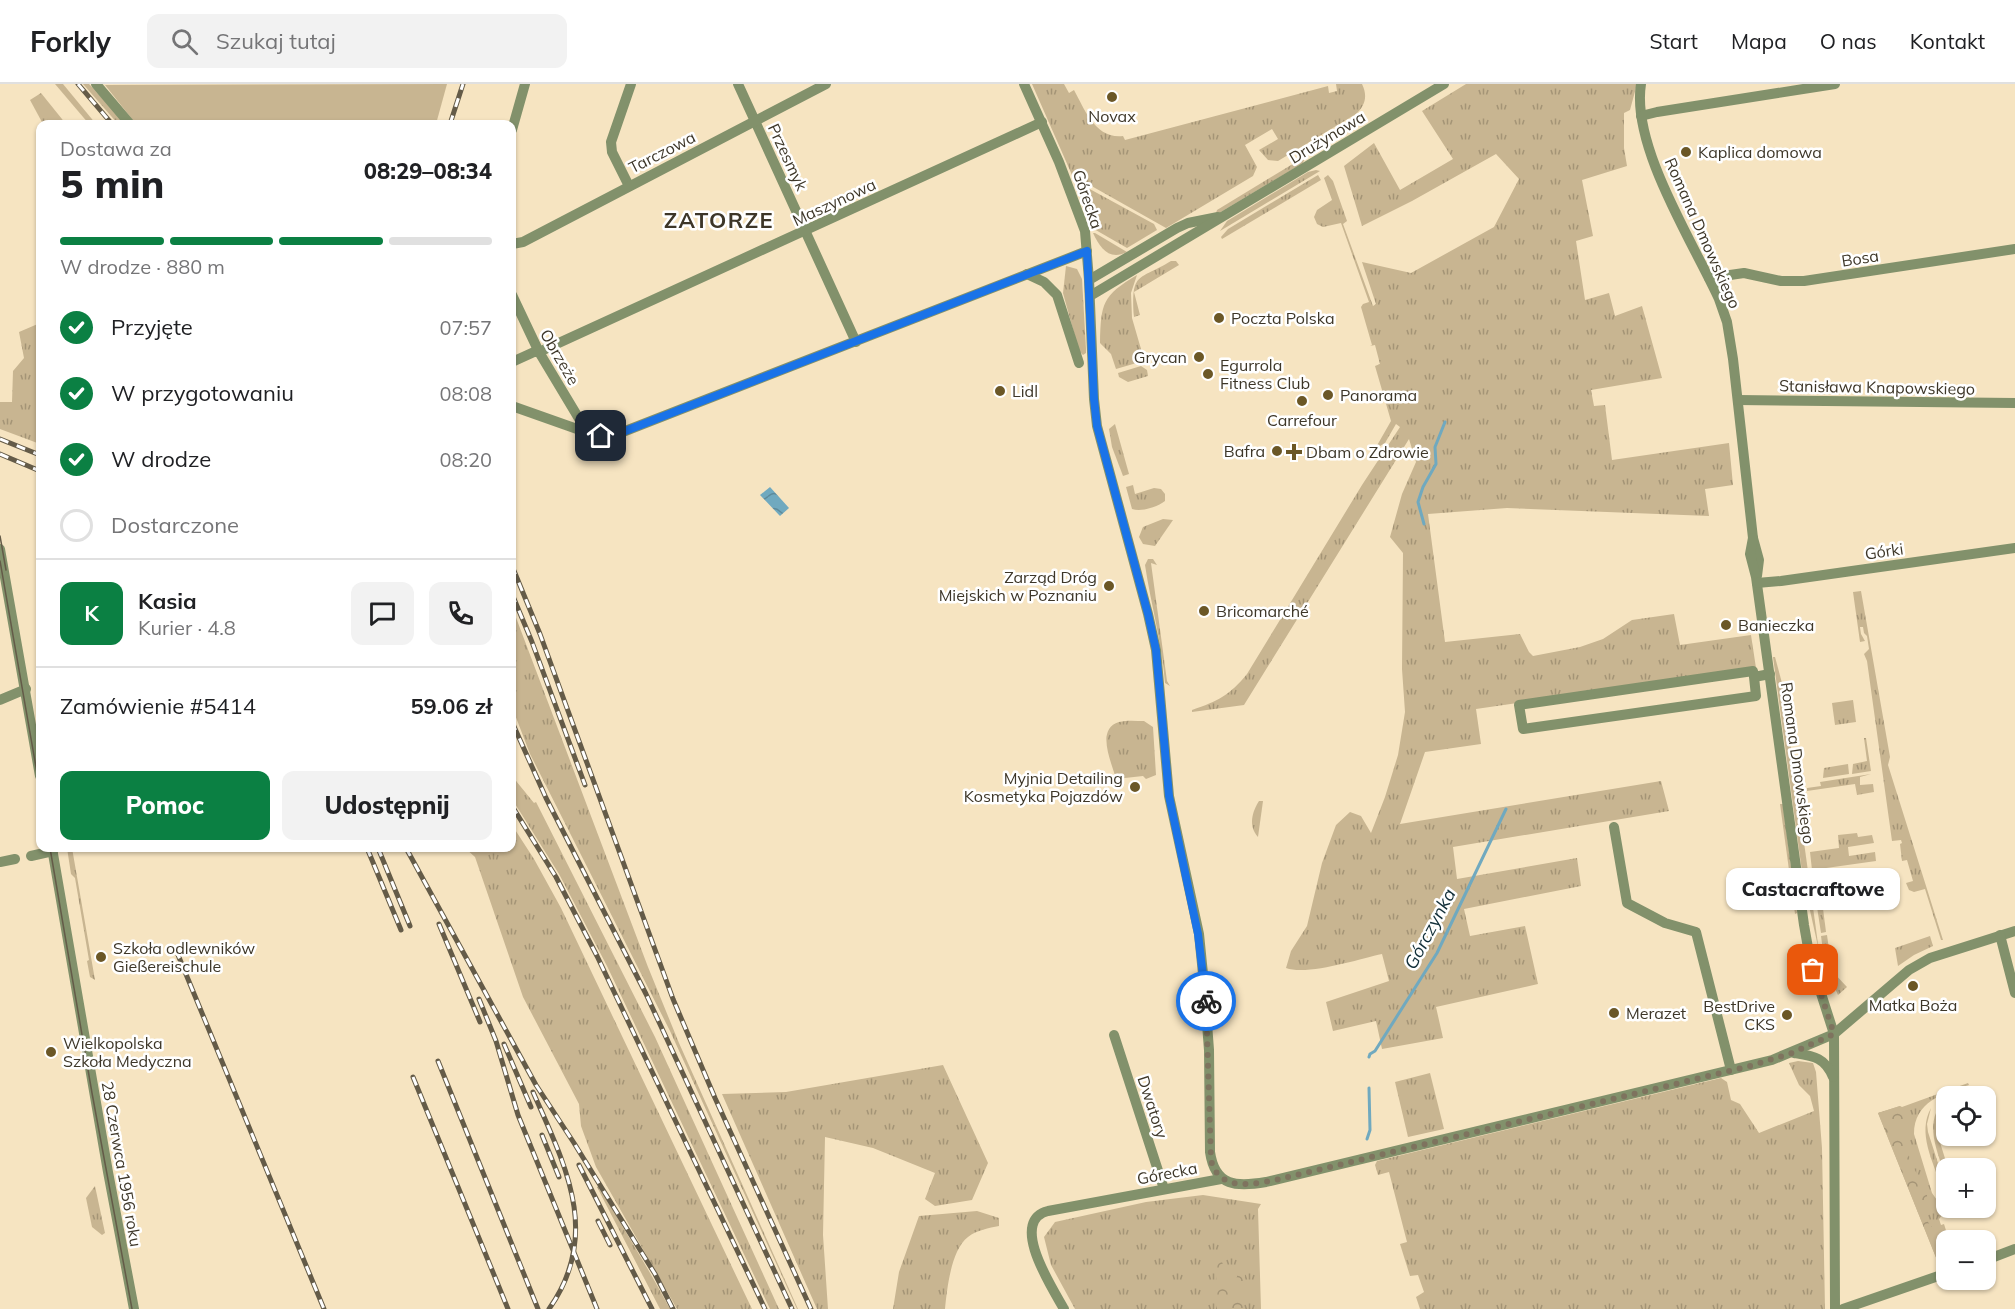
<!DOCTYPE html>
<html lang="pl">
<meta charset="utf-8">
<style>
body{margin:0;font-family:Mulish,sans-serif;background:#f2f2f2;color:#202124;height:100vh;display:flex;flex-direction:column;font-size:22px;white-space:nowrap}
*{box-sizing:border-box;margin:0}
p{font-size:20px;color:#757577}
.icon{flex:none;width:33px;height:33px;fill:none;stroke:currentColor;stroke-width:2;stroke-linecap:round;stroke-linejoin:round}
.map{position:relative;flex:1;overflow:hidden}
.drawer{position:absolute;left:36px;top:36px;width:480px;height:732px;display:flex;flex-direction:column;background:#fff;border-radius:12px;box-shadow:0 2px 4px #0004}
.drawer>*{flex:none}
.fabs{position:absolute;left:1936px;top:1002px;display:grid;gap:12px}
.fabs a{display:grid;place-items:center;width:60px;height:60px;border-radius:12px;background:#fff;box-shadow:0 2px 4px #0004;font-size:30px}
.pin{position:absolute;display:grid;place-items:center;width:51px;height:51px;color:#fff;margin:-26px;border-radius:12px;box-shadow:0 3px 9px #0006}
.courier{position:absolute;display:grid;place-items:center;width:60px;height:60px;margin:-30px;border:4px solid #1a73e8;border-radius:50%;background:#fff;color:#222;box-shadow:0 2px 8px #0007}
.bubble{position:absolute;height:42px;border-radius:12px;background:#fff;box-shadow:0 2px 4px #0004;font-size:20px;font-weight:800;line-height:42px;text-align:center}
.headline em{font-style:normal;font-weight:800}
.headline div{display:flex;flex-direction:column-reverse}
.headline{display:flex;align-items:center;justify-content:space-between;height:102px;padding:0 24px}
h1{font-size:39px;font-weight:800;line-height:45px}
.bar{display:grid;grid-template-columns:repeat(4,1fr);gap:9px 6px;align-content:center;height:72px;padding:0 24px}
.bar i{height:8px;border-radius:4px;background:#e0e0e0}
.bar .current{background:#0b8043}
.bar p{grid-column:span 4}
.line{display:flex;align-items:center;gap:15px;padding:0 24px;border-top:2px solid #e0e0e0}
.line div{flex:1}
.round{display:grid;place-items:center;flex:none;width:63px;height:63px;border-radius:12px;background:#f2f2f2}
ol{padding:0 24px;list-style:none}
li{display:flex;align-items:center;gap:18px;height:66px}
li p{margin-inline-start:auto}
li .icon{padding:6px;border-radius:50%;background:#0b8043;color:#fff;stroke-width:4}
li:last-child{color:#757577}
li i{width:33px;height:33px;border:3px solid #e0e0e0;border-radius:50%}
.primary-button{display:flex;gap:12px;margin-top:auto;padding:12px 24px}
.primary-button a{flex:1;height:69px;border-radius:12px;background:#0b8043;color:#fff;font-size:24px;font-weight:800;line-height:69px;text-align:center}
.primary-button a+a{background:#f2f2f2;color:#202124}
header{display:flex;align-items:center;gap:36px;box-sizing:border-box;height:84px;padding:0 30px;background:#fff;border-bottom:2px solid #e0e0e0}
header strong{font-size:28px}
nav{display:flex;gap:33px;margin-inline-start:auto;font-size:21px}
.search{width:420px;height:54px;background:#f2f2f2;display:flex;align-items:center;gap:15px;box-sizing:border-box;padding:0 21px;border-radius:12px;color:#757577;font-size:22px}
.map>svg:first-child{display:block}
.grass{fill:url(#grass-tufts)}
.forest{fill:url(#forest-crowns)}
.garden{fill:#c8b591}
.water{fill:url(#water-waves)}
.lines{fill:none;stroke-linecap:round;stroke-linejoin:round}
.stream{stroke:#70a9bf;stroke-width:3}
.minor{stroke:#82916b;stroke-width:10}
.tram{stroke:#645b48;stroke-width:1.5}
.rail-casing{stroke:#645b48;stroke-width:5}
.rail{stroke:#fff;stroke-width:3;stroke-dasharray:9;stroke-linecap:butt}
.done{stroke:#7e735e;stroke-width:6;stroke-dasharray:0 10.8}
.route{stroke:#1a73e8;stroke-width:8}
.poi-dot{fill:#6b5726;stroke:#fff;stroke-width:2}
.labels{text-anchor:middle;stroke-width:5;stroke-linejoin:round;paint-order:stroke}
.poi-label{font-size:16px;fill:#3d3628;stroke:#fff;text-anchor:start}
.street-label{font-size:16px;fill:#3d3628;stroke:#fff}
.water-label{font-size:18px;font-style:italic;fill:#112e38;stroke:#fff}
.district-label{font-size:22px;font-weight:bold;letter-spacing:1.5px;fill:#3d3628;stroke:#fff}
</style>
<header>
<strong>Forkly</strong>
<div class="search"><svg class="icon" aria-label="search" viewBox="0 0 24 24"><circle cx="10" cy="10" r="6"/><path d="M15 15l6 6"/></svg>Szukaj tutaj</div>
<nav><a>Start</a><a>Mapa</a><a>O nas</a><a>Kontakt</a></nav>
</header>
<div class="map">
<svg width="2015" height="1225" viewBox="0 0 2015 1225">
<defs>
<pattern id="grass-tufts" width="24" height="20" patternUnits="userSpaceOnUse" patternTransform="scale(1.5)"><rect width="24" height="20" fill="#c8b591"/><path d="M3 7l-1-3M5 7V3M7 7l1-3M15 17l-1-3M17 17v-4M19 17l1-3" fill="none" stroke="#a49476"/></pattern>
<pattern id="forest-crowns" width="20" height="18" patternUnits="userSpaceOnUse" patternTransform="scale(1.5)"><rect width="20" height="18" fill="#c8b591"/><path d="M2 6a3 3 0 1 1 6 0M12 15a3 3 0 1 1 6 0" fill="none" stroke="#a49476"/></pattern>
<pattern id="water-waves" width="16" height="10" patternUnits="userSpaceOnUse" patternTransform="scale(1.5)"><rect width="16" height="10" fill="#70a9bf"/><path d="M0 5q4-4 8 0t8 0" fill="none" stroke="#5d8a9b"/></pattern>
</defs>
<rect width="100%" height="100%" fill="#f6e4c1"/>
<g class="grass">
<polygon points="55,0 63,0 96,40 89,40"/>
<polygon points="83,0 89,0 126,40 118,40"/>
<path d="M1032,0H1064L1069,9L1074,6C1085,26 1095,55 1123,52L1125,56L1328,2L1329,9L1337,7L1336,0H1362C1368,12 1365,22 1356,30L1278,77L1268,76L1259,66L1278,55L1272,45L1245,61L1257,83L1253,92L1166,144L1072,91Z"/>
<path d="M1466,0H1637L1630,26L1624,29V64L1627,82L1582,96L1593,152L1576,157L1585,216L1609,209L1615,232L1642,222L1662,294L1591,306L1594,322L1605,321L1612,376L1729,359L1733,401L1705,405L1709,432L1507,424L1428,430L1445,558L1520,550L1529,568L1533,572L1580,563L1603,555L1632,536L1674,530L1680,561L1751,551L1756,584L1476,625L1481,660L1425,668L1400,740L1661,697L1669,727L1453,763L1457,795L1577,774L1581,802L1464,825L1470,852L1525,842L1538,900L1436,923L1443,954L1382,965L1376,937L1333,947L1326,918L1389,897L1382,870C1359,875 1307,892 1286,884L1291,867L1307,842L1322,779L1336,741L1350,728L1361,732L1371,749L1385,713L1398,671L1405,628L1402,585L1403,469L1390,453L1402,410L1416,378L1409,355L1244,621L1192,628V626C1218,617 1230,611 1247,590L1362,401L1400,343L1396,340L1385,359L1375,365L1391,337L1375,282L1380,280L1375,261L1370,262L1372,261L1361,223L1363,220L1369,218L1341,139L1323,143L1317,140L1314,133L1317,126L1332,116L1324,94L1328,91L1333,97L1347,137L1343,140L1373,222L1376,220L1362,178L1411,189L1494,143L1519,95L1496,70L1412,117L1362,142L1344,82L1374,59L1400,106L1453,75L1422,27Z"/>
<polygon points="41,9 66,40 43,40 30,16"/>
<polygon points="1301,75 1304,76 1303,79 1219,129 1216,129 1217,126"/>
<polygon points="1316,86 1320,87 1220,147 1227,137 1308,88"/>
<polygon points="1318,91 1321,96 1222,155 1221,153 1228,145"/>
<polygon points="1075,97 1154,140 1157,146 1127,164 1094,145"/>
<path d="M1093,149H1095L1127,168C1109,177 1100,164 1093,149Z"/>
<path d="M1171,177H1176L1179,181L1134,208L1140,231L1134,233C1131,187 1138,197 1171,177Z"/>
<polygon points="1066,182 1077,185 1082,195 1086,265 1086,269 1083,271 1079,267 1063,209"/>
<path d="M1137,191L1131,209L1132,234L1143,272L1140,278L1116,285L1111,270L1100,259C1101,219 1102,212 1137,191Z"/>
<polygon points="40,239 40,360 0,345 0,318 12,318 13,287 24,274 19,248"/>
<polygon points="1141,282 1147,286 1148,292 1128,298 1119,293 1118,289"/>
<polygon points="1115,340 1129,390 1123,392 1112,363 1109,345"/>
<path d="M1133,401L1135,410L1154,404L1161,405L1165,410V417C1157,423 1142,428 1132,425L1126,403Z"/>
<polygon points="1163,435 1173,436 1155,462 1143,460 1139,453 1143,443"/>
<path d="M1148,475H1153L1157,481L1151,479L1167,597L1170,602L1165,599C1162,559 1151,521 1145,481Z"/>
<polygon points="1861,507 1890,673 1888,681 1943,856 1941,856 1925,805 1914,808 1909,806 1906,799 1913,797 1907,776 1902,777 1900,760 1902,759 1901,756 1892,757 1867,577 1864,570 1869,565 1867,552 1864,549 1863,543 1860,543 1861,550 1865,557 1860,558 1853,508"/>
<polygon points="512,523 648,883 679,959 798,1225 797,1225 670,947 530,670 512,623"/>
<polygon points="1853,616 1856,638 1835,641 1832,619"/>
<path d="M1144,637L1153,643L1156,691L1146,695L1143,692L1116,695C1112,679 1095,645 1119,638C1127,636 1136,637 1144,637Z"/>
<polygon points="1864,654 1866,654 1871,687 1852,690 1853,680 1867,677"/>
<polygon points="1848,680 1849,690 1823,694 1824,684"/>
<polygon points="1871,690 1860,693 1860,701 1873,700 1874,708 1857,711 1855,700 1807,707 1807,704 1821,702 1820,698"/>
<polygon points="512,692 534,719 536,718 655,953 779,1225 770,1225 607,882 559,790 512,715"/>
<path d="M1259,717H1263L1258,753C1248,742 1252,728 1259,717Z"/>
<polygon points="1780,720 1783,720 1797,829 1795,830"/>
<polygon points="512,741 534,775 561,824 752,1225 677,1225 596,1083 581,1042 579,1020 523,913 475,773 465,764 512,764"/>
<polygon points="1857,749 1858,753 1872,751 1874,759 1848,763 1849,772 1875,768 1876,777 1812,786 1810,768 1839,764 1838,751"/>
<polygon points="67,764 72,764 95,896 90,893 87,877 89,876 75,794 71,790"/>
<polygon points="1821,809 1826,848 1821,849 1815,810"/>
<polygon points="1827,851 1832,887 1847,903 1838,911 1825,882 1821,852"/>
<polygon points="1930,852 1933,862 1914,871 1898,882 1895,864"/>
<polygon points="1798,977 1813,979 1816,988 1822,1064 1825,1225 1420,1225 1416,1213 1424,1208 1418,1191 1410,1192 1400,1160 1407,1158 1389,1088 1378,1091 1375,1081 1377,1077 1721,994 1727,998 1731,1016 1740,1020 1759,1049 1814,1027 1810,1012 1799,1001 1789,979"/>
<polygon points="943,981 988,1079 972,1116 935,1122 925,1115 935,1089 873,1064 825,1053 823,1151 828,1225 817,1225 722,1010 786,1008"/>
<polygon points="1430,989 1444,1045 1408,1053 1395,998"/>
<path d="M1968,999L1969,1001C1943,1009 1914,1018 1914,1050L1932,1109L1944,1126V1129L1939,1135L1941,1141L1944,1140L1949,1156H1947V1172L1937,1176L1878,1029L1900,1022L1902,1023Z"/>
<path d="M1947,1014L1945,1032L1947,1048L1938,1052L1948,1084L1947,1096C1938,1069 1921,1036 1947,1014Z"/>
<path d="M1931,1024L1927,1040L1928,1048L1945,1101L1941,1102C1933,1077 1917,1049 1931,1024Z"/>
<polygon points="95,1102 105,1149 102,1151 92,1143 86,1114"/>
<path d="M599,1102C622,1143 648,1183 670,1225H660L597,1103Z"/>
<polygon points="1203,1111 1261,1120 1258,1125 1261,1225 1075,1225 1051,1181 1044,1153 1055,1138 1146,1118"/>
<path d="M977,1127L999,1134V1142C989,1144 977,1146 968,1153C951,1166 947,1205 945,1225H893L899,1188L919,1132Z"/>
</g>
<g class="forest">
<path d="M1900,1022C1908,1037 1906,1056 1909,1072C1912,1086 1924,1097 1927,1110C1928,1120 1922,1129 1928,1138C1932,1146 1942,1149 1948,1156L1947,1172L1937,1176L1878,1029Z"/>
<path d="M1241,1176L1245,1192L1244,1225H1217C1216,1209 1217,1193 1215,1177L1222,1178C1226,1186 1223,1193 1228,1201H1232L1237,1193V1178Z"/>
</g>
<g class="garden">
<polygon points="447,0 436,40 136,40 105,1"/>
<polygon points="1773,573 1775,573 1782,599 1819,867 1803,795"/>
</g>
<polygon class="water" points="770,403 789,424 780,432 760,411"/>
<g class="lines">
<g class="stream">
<polyline points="1424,440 1418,418 1423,403 1436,380 1435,363 1445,338"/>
<polyline points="1369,973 1370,970 1375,967 1437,869 1506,725"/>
<polyline points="1367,1055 1370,1046 1369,1004"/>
</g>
<g class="minor">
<polyline points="96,0 130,40"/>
<polyline points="738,0 856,258"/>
<path d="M1024,0L1059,78L1085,147L1089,196L1094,315L1097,342L1148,530L1156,566L1169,712L1199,850L1204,900L1209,966L1210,1068C1215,1103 1237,1103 1266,1098L1772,976L1834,950L1909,886L1930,874L2015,847"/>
<path d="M1641,0C1631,62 1693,158 1719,215L1727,238L1733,275L1753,454L1759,476L1757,492"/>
<polyline points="1641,32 1657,28 1835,0"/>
<polyline points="512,46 525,0"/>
<polyline points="629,102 612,68 611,58 631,0"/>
<polyline points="512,160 523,158 826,0"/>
<polyline points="1027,190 1044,198 1057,211 1079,279"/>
<polyline points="1709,194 1744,189 1781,197 1804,197 2015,165"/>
<polyline points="1089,196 1177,144 1188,139 1218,133"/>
<polyline points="512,211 539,268 587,348"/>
<polyline points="1090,212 1444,0"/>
<polyline points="512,278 534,268 539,268 1042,38"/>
<polyline points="1738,316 2015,319"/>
<polyline points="512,322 594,351 615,351 1087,167"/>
<polyline points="1753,454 1750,470 1756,493 1804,841 1810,875 1834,950 1835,1225"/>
<polyline points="0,465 40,692"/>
<polyline points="1757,499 1781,497 2015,464"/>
<polyline points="1754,593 1756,612 1523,645 1519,621 1753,587 1754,593 1770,590"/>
<polyline points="0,616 26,605"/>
<polyline points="1614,743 1627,819 1665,839 1696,848 1731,986"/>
<polyline points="52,764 108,1088 134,1225"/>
<polyline points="31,772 53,767"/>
<polyline points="0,778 15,775"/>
<polyline points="2000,851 2015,909"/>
<polyline points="1114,951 1164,1105"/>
<path d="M1794,969C1813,972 1825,973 1833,993"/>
<polyline points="1986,1176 2015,1165"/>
<path d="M1064,1225C1053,1205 1008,1137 1048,1127L1221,1095"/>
<polyline points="1843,1225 1947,1189"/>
</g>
<g class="tram">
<polyline points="0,452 6,486"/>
<polyline points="0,477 40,706"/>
<polyline points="50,764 92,1009 132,1225"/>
</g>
<g class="rail-casing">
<g id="rail">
<polyline points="78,0 112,40"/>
<polyline points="450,40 463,0"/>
<polyline points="0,355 40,371"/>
<polyline points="0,370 40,387"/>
<polyline points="512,482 540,550 673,915 715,1014 811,1225"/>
<polyline points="512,510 532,558 585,701"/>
<polyline points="512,638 546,714 646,910 792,1225"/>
<polyline points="512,722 556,793 597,872 765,1225"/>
<polyline points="367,764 401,846"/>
<polyline points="378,764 410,842"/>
<polyline points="406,764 536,1001 574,1059 655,1190 673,1225"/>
<polyline points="439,840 480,938"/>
<polyline points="176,866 324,1225"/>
<polyline points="479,915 496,957 518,1031 597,1225"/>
<polyline points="504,960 531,1023"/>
<polyline points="438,977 538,1225"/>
<polyline points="413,993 508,1225"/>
<path d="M533,1008C565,1081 602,1150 549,1225"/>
<polyline points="542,1051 559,1093"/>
<polyline points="579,1081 652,1225"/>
<polyline points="598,1137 610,1161"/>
</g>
</g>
<use href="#rail" class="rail"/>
</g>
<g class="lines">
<path class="done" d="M1206,917L1211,1076C1219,1109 1254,1100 1280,1095L1750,982L1792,969L1834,950L1813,886"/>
<polyline class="route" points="601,352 615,351 633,344 1087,167 1094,315 1097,342 1148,530 1156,566 1169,712 1198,850 1206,917"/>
</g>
<g class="poi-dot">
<circle cx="1112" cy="13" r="6"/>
<circle cx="1686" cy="68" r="6"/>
<circle cx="1219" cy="234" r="6"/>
<circle cx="1199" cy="273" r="6"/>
<circle cx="1208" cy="290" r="6"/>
<circle cx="1000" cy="307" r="6"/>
<circle cx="1328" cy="311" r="6"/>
<circle cx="1302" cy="317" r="6"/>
<circle cx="1277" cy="367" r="6"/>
<path d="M1291 359h6v6h6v6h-6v6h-6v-6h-6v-6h6z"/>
<circle cx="1109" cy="502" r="6"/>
<circle cx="1204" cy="527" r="6"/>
<circle cx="1726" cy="541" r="6"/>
<circle cx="1135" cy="703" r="6"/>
<circle cx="101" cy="873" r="6"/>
<circle cx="1913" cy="902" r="6"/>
<circle cx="1614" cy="929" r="6"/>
<circle cx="1787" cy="931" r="6"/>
<circle cx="51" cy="968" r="6"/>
</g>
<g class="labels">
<g class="poi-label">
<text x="1112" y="38" text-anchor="middle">Novax</text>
<text x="1698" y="74">Kaplica domowa</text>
<text x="1231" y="240">Poczta Polska</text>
<text x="1187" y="279" text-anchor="end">Grycan</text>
<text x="1220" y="287">Egurrola<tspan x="1220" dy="18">Fitness Club</tspan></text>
<text x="1012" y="313">Lidl</text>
<text x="1340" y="317">Panorama</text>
<text x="1302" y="342" text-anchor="middle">Carrefour</text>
<text x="1265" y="373" text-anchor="end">Bafra</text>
<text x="1306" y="374">Dbam o Zdrowie</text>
<text x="1097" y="499" text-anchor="end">Zarząd Dróg<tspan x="1097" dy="18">Miejskich w Poznaniu</tspan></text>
<text x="1216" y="533">Bricomarché</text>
<text x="1738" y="547">Banieczka</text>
<text x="1123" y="700" text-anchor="end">Myjnia Detailing<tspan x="1123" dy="18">Kosmetyka Pojazdów</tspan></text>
<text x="113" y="870">Szkoła odlewników<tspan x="113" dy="18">Gießereischule</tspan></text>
<text x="1913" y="927" text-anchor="middle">Matka Boża</text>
<text x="1775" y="928" text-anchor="end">BestDrive<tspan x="1775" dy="18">CKS</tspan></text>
<text x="1626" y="935">Merazet</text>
<text x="63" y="965">Wielkopolska<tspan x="63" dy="18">Szkoła Medyczna</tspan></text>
</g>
<g class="street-label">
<text transform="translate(1327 53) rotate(-31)" y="6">Drużynowa</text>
<text transform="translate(662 68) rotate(-27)" y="6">Tarczowa</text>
<text transform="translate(788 73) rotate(65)" y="6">Przesmyk</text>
<text transform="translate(1088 115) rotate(71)" y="6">Górecka</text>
<text transform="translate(834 118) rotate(-25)" y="6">Maszynowa</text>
<text transform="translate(1703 149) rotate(66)" y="6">Romana Dmowskiego</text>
<text transform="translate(1860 174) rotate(-9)" y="6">Bosa</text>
<text transform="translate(560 273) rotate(60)" y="6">Obrzeże</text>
<text transform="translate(1877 303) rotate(1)" y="6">Stanisława Knapowskiego</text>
<text transform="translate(1884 467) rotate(-8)" y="6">Górki</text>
<text transform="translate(1798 679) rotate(82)" y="6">Romana Dmowskiego</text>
<text transform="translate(1153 1023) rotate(72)" y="6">Dwatory</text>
<text transform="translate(122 1080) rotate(80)" y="6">28 Czerwca 1956 roku</text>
<text transform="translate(1167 1089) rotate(-11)" y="6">Górecka</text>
</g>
<g class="water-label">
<text transform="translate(1430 845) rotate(-62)" y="6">Górczynka</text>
</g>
<g class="district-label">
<text x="719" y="144">ZATORZE</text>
</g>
</g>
</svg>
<div class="fabs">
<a><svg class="icon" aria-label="locate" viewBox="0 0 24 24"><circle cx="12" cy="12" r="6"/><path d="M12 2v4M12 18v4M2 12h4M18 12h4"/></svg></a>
<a>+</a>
<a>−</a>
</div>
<div class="pin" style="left:1813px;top:886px;background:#ea580c"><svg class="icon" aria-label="bag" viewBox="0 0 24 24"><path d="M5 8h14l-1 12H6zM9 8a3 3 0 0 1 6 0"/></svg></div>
<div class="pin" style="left:601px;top:352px;background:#1f2937"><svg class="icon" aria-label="home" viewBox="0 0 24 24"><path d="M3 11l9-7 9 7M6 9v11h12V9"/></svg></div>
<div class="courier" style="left:1206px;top:917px"><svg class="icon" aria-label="bike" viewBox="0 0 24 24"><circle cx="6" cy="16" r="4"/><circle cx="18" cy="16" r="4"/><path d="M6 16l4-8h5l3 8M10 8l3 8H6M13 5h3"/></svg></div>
<div class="bubble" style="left:1726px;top:784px;width:174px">Castacraftowe</div>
<section class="drawer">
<div class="headline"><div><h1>5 min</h1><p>Dostawa za</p></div><em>08:29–08:34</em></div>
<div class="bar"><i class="current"></i><i class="current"></i><i class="current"></i><i></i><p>W drodze · 880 m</p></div>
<ol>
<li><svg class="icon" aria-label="check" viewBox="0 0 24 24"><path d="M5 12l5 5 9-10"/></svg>Przyjęte<p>07:57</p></li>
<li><svg class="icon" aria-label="check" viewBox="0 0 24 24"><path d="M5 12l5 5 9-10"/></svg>W przygotowaniu<p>08:08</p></li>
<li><svg class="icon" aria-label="check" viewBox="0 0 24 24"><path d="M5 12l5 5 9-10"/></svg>W drodze<p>08:20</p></li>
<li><i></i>Dostarczone</li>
</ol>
<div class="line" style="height:108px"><b class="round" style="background:#0b8043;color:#fff">K</b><div><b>Kasia</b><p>Kurier · 4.8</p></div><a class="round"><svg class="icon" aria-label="chat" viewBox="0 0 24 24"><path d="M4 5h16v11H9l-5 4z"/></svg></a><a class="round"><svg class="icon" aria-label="phone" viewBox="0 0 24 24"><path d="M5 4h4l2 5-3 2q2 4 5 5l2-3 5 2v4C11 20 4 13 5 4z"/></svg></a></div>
<div class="line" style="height:78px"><div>Zamówienie #5414</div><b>59.06 zł</b></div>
<div class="primary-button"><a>Pomoc</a><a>Udostępnij</a></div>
</section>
</div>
